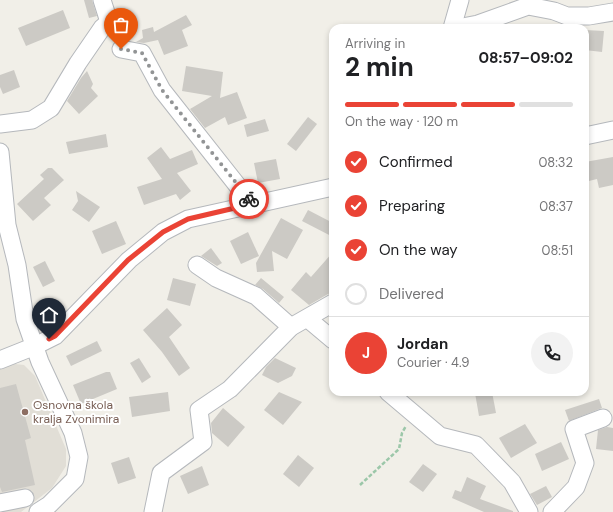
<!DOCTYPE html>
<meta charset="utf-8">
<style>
body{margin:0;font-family:"DM Sans",sans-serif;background:#f2f2f2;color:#202124;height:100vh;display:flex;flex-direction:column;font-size:15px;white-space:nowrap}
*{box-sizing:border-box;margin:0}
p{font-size:13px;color:#757577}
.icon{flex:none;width:22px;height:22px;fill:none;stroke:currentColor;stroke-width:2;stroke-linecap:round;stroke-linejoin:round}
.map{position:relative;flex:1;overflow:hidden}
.sheet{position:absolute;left:329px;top:24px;width:260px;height:372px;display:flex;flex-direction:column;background:#fff;border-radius:12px;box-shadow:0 2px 6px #0003}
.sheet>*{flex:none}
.pin{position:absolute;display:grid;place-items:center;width:34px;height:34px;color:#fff;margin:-41px -17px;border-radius:50% 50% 50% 0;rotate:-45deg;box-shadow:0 0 4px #0007}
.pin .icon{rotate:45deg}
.courier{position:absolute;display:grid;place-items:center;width:40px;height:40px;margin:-20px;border:3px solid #ea4335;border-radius:50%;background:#fff;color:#222;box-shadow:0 1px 5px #0007}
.overview em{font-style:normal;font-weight:700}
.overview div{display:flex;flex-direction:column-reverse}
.overview{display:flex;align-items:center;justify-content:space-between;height:68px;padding:0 16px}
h1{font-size:26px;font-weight:700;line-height:30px}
.bar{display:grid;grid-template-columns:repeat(4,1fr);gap:6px 4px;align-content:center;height:48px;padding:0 16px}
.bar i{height:5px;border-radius:3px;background:#e0e0e0}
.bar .active{background:#ea4335}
.bar p{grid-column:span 4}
.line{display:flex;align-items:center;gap:10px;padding:0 16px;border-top:1px solid #e0e0e0}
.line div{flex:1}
.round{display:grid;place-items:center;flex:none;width:42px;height:42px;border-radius:21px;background:#f2f2f2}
ol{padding:0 16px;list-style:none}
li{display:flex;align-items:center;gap:12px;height:44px}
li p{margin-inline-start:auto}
li .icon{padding:4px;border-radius:50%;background:#ea4335;color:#fff;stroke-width:4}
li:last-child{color:#757577}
li i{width:22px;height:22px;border:2px solid #e0e0e0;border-radius:50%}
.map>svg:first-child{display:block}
.education{fill:#e1ded6}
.building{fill:#cccac5}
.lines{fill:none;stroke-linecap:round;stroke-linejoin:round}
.minor-casing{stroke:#b5b8bc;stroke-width:19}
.path{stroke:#9cc7a9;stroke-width:2.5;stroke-dasharray:4 2;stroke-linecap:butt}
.minor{stroke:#fff;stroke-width:17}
.done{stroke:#929495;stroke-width:4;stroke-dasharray:0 7.2}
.route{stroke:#ea4335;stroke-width:5}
.education-dot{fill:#8d6e63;stroke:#fff;stroke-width:1.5}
.labels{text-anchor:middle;stroke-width:4;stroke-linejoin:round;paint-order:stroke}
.education-label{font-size:12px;fill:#785e54;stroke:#fff;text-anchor:start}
</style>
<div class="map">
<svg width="613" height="512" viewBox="0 0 613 512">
<rect width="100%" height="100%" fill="#f1efe8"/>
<polygon class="education" points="15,364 24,365 35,376 66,449 66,466 52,488 21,512 0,512 0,366"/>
<g class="building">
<polygon points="84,0 92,0 97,16 89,18"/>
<polygon points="63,10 70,28 26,46 18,28"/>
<polygon points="186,15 192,25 182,30 188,46 164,55 158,40 144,43 136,42 143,38 142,30 153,27 154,32"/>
<polygon points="585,30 604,31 602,52 585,50"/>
<polygon points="186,66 223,72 220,98 237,92 247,118 228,125 225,117 205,128 190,109 212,96 182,91"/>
<polygon points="14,70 20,87 3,94 0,87 0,75"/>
<polygon points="87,71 93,84 91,88 98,96 79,114 67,101 81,78"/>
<polygon points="308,117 317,124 296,151 287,144"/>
<polygon points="265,119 269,131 247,137 244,125"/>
<polygon points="106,134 108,147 69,154 66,142"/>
<polygon points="161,147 170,159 192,150 198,164 177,173 191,191 180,200 176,194 144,205 137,187 162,179 147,158"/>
<polygon points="613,157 613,185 599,188 597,179 585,182 585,162"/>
<polygon points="276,159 280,179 258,183 254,163"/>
<polygon points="48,168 52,168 64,180 44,198 51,205 33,221 17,204 44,179 40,175"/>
<polygon points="76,191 100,207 89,222 72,210 78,201"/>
<polygon points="308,210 333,223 333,237 302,221"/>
<polygon points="281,218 303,230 287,259 272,251 274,271 257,272 256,263"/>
<polygon points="116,221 126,244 102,254 92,231"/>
<polygon points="248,232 259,256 241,264 230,241"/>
<polygon points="211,248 222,263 217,266 201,256"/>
<polygon points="333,252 333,293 328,294 309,305 291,290 306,272 311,277"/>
<polygon points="45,261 55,281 43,287 33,267"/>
<polygon points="173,278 196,284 190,306 167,300"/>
<polygon points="261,278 284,297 279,303 263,289 255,285"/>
<polygon points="167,308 182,325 169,337 190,368 179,376 162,352 143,330"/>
<polygon points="97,341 102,351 71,366 66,356"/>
<polygon points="139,358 151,377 142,383 130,363"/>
<polygon points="275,358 296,368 292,376 278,383 262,375 266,367"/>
<polygon points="106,372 110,372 117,389 81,404 73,385"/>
<polygon points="16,384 31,438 25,440 35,485 2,492 0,487 0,388"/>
<polygon points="168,392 170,411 132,417 129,397"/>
<polygon points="279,392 302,402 283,425 264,410"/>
<polygon points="484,392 492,392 496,413 479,416 475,393"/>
<polygon points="599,399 602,408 569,421 565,410"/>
<polygon points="223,408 245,427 228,447 212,433 211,423"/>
<polygon points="525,424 537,443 511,458 499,438"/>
<polygon points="607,427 613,428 613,451 596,449 598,430"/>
<polygon points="561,442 569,459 542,471 535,454"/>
<polygon points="298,455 314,468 299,487 283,474"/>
<polygon points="129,457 136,478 118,484 111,463"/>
<polygon points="423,464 437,474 423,492 409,482"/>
<polygon points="202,466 209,485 188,494 180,476"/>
<polygon points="467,477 486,486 480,499 513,511 513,512 484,512 452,498 455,490 461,492"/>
<polygon points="546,486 552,497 537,505 530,494"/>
</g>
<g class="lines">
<g class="minor-casing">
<g id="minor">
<polyline points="452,28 460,0"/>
<polyline points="457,28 478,24 528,6 554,11 567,16 589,16 613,12"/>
<polyline points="121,49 142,53 162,90 252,204"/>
<polyline points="0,124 32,120 51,108 78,63 102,28 109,22 102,0"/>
<polyline points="585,136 613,130"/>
<polyline points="0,152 7,225 17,265 25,319 40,362 73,433 79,457 75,479 49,505 38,512"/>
<polyline points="197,265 216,278 256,296 291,327"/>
<polyline points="308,319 333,340"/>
<polyline points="0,360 35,346 55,336 129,260 163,232 188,219 333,187"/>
<polyline points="388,392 440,436 476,445 512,482 529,512"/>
<polyline points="0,503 25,498"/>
<polyline points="153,512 161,473 203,442 199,410 230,389 291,327 333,303"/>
<polyline points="552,512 576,487 585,463 574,429 603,418"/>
</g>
</g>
<polyline class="path" points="360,485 399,449 402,433 406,426"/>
<use href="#minor" class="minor"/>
</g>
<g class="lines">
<polyline class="done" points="121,49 142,53 162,90 249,199"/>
<polyline class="route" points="49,339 55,336 128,260 163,232 188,219 252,204 249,199"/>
</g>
<circle class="education-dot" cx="25" cy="412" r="4"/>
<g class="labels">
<g class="education-label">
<text x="33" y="409">Osnovna škola<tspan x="33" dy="14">kralja Zvonimira</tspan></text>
</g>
</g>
</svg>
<div class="pin" style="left:121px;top:49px;background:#ea580c"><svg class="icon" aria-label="bag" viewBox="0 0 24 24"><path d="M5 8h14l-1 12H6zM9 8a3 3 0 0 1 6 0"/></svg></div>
<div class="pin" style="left:49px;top:339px;background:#1f2937"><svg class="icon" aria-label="home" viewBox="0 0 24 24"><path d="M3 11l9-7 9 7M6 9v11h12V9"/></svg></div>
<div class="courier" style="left:249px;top:199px"><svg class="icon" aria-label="bike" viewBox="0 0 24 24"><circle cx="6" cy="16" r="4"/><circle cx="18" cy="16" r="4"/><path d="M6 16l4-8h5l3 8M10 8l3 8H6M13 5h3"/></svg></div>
<section class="sheet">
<div class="overview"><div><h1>2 min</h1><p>Arriving in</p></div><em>08:57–09:02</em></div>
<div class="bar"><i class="active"></i><i class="active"></i><i class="active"></i><i></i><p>On the way · 120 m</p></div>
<ol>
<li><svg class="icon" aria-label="check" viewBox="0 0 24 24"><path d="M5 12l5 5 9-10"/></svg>Confirmed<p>08:32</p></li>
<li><svg class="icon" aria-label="check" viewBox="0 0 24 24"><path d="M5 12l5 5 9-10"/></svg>Preparing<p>08:37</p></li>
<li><svg class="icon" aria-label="check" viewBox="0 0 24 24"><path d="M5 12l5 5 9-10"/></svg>On the way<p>08:51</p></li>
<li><i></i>Delivered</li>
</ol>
<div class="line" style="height:72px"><b class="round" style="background:#ea4335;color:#fff">J</b><div><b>Jordan</b><p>Courier · 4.9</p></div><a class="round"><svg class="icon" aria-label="phone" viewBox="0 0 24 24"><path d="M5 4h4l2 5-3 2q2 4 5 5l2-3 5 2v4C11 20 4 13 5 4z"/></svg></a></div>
</section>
</div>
